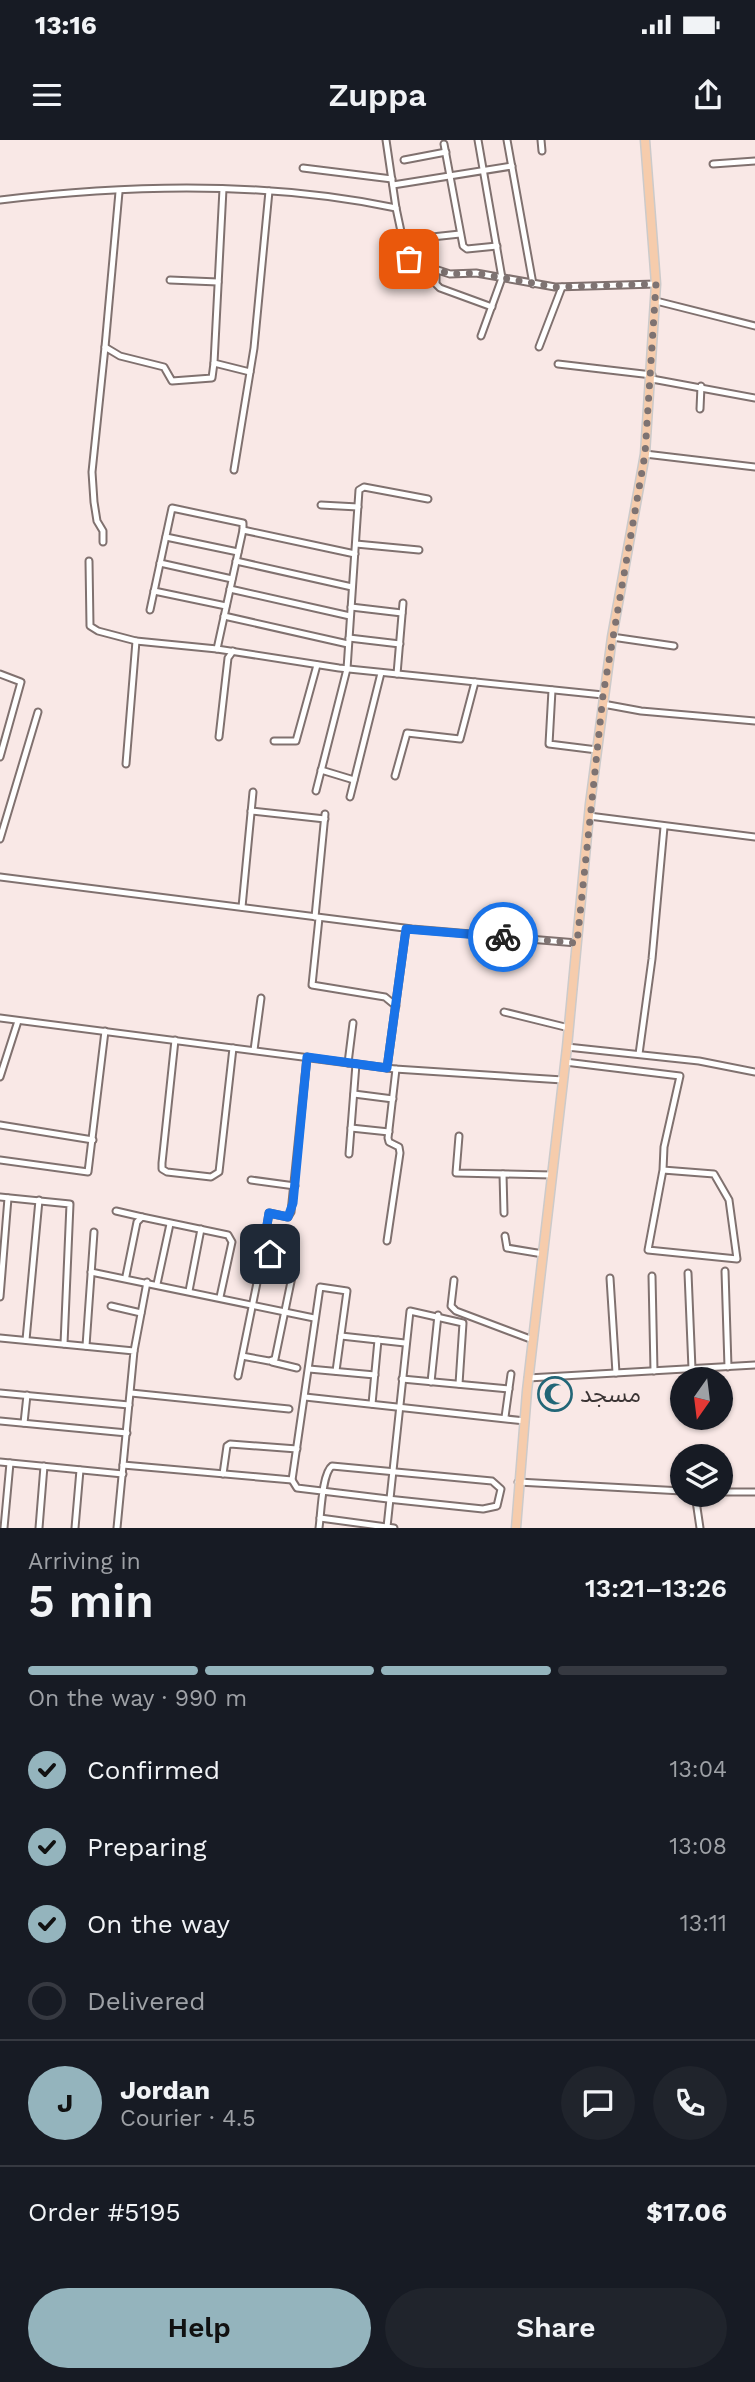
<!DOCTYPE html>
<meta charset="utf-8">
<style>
body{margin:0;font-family:"Work Sans","Noto Sans Arabic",sans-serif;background:#20242c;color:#f1f3f6;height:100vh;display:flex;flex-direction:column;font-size:26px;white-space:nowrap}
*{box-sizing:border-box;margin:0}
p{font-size:23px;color:#9ea1a6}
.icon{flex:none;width:38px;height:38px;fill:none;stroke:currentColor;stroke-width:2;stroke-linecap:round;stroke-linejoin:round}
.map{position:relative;height:1388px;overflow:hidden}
.panel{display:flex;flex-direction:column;background:#171b24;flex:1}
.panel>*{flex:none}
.needle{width:46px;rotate:194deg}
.buttons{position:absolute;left:670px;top:1227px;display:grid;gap:14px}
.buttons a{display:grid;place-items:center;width:63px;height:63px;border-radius:50%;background:#171b24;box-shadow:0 2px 5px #0004;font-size:35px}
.pin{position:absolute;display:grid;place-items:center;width:60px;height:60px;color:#fff;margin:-30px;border-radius:14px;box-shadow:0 4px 10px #0006}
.courier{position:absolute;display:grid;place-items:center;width:70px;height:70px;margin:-35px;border:5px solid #1a73e8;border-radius:50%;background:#fff;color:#222;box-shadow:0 2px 9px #0007}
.head em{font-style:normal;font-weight:600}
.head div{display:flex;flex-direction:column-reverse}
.head{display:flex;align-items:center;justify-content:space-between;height:119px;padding:0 28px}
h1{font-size:46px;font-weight:600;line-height:52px}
.bar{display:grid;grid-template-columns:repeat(4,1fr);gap:10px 7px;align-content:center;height:84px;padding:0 28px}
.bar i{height:9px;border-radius:5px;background:#363941}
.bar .selected{background:#94b4bd}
.bar p{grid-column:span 4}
.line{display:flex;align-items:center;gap:18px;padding:0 28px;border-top:2px solid #363941}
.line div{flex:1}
.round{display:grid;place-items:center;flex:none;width:74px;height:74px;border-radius:37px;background:#20242c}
ol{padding:0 28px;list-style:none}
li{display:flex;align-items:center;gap:21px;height:77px}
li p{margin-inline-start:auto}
li .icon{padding:7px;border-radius:50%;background:#94b4bd;color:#111;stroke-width:4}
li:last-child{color:#9ea1a6}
li i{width:38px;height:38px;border:4px solid #363941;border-radius:50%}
.cta{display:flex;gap:14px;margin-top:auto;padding:14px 28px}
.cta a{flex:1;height:80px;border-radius:42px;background:#94b4bd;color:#111;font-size:28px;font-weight:600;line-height:80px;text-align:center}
.cta a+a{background:#20242c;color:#f1f3f6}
.status{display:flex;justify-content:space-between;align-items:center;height:49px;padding:0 35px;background:#171b24;direction:ltr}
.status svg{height:19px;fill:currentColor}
header{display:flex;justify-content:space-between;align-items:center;height:91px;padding:0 28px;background:#171b24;font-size:32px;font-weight:600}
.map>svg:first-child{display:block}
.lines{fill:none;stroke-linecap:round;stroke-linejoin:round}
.minor-casing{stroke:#80716f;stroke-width:9}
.major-casing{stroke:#cccaca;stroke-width:11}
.minor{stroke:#fff;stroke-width:5}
.major{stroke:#f6ccac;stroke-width:8}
.done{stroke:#7e7372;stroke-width:7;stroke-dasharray:0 12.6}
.route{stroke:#1a73e8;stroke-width:9}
.labels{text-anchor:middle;stroke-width:5;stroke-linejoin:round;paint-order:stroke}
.poi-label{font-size:24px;fill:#3b3434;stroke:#f9e8e6;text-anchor:start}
</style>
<div class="status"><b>13:16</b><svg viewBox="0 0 49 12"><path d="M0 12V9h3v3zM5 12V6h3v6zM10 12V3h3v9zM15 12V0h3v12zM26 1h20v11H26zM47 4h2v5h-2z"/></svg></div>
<header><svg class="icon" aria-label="menu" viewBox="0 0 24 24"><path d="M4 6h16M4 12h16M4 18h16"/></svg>Zuppa<svg class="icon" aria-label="share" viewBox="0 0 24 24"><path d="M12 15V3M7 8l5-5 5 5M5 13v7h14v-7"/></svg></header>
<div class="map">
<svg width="755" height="1388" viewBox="0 0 755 1388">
<rect width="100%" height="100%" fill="#f9e8e6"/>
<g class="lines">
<g class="minor-casing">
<g id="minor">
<polyline points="386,0 396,68 406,115 413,122 450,134 476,133 555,147 656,144"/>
<polyline points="478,0 502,138 481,196"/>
<polyline points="507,0 533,144"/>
<polyline points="541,0 542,11"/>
<polyline points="444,4 463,106 467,109 497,106"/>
<polyline points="404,20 446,12"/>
<polyline points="713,24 755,21"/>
<polyline points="303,28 392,39"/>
<polyline points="393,45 512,26"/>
<polyline points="223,49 214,223 250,232"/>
<path d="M0,60C131,44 267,41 396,68"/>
<polyline points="404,100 460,94"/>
<polyline points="436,130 436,144 440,148 492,167"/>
<polyline points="170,140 218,142"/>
<polyline points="656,161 755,186"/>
<polyline points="105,207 119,52"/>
<polyline points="539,207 562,147"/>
<polyline points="558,224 652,235"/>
<polyline points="652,239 755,258"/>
<polyline points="700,269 701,246"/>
<polyline points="645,314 755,327"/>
<polyline points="234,330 254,208 269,51"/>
<polyline points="321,365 358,367"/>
<polyline points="166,397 238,412"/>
<polyline points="103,402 103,391 97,381 94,362 92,332 105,207 120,216 164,227 172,241 212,238 214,223"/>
<polyline points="356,404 419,410"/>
<polyline points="89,421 90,486 98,491 136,501"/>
<polyline points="236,421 352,447"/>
<polyline points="160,423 232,439"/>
<polyline points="230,449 350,476"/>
<polyline points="154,451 226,466"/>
<polyline points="351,467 402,473"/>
<polyline points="150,470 172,368 243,383 243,390"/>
<polyline points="224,476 348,504"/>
<polyline points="612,497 674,506"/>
<polyline points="349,498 400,504"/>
<polyline points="217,509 243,390 355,414"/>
<polyline points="0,534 21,542 0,617"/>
<polyline points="397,534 403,463"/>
<polyline points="552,550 549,604 597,610"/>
<polyline points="603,564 641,571 755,581"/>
<polyline points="219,597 228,518 233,511"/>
<polyline points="274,601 296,601 317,525"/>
<polyline points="126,624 136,501 217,509 339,528 603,555"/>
<polyline points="321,630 354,640"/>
<polyline points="395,636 407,593 460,599 475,542"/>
<polyline points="316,651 347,529 359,350 364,347 428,359"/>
<polyline points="350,657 381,533"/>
<polyline points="251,671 325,679"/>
<polyline points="589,676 755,697"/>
<polyline points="0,699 38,572"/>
<polyline points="0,737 412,789 577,803"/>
<polyline points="242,767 253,652"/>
<polyline points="315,777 325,674"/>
<polyline points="319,778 312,845 385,857 396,866"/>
<polyline points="504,872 569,888"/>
<polyline points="0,878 395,929 563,940"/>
<polyline points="175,900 162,1023 162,1029 167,1032 211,1037 219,1032 233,908"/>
<polyline points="567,907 699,921 755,932"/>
<polyline points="254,910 261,858"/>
<polyline points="639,914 652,819 664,687"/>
<polyline points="565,922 680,936 664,1007 663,1030 648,1110 737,1119 729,1060 714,1034 663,1030"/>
<polyline points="348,923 353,883"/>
<polyline points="387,928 406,789"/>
<polyline points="0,937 18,881"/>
<polyline points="354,954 393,959"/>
<polyline points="0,985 93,1000"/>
<polyline points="351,988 389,992"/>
<polyline points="459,996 456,1033 552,1035"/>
<polyline points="349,1014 356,924"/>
<polyline points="0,1020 88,1032 105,891"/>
<polyline points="503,1034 504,1073"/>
<polyline points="251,1040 295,1046"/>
<polyline points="0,1057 70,1064 64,1204"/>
<polyline points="116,1071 142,1077"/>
<polyline points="505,1096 507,1108 543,1114"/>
<polyline points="387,1101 400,1013 399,1007 389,1002 388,998 396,929"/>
<polyline points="262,1116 269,1073 288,1077 291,1072 307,917"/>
<polyline points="725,1131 728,1227"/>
<polyline points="91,1132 314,1178"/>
<polyline points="688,1133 692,1229"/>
<polyline points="126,1136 137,1082 142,1077 228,1095 232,1102 220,1157"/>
<polyline points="652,1136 654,1231"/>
<polyline points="610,1138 616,1233"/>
<polyline points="454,1140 451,1166 456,1171 533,1200"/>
<polyline points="157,1144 170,1084"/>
<polyline points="189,1151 201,1089"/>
<polyline points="0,1157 8,1058"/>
<polyline points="111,1166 141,1173"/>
<polyline points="341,1196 405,1203"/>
<polyline points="0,1198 134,1211 117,1388"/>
<polyline points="26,1200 39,1060"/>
<polyline points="86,1206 94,1092"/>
<polyline points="134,1211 147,1142"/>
<polyline points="272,1222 297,1228"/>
<polyline points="309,1229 375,1235"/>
<polyline points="238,1236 262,1118 267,1114 291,1119 294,1127 275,1219 269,1221 242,1216"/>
<polyline points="528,1238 755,1225"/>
<polyline points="402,1239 509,1249"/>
<polyline points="431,1242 438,1175"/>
<polyline points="0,1253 129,1265"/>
<polyline points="131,1253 289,1269"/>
<polyline points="305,1257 525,1281"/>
<polyline points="372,1264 378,1200"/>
<polyline points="505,1277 511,1234"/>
<polyline points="0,1281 127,1293"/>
<polyline points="24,1283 27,1255"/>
<polyline points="0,1322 123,1334"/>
<polyline points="123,1325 292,1340 320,1147 347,1151 336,1231"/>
<polyline points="223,1334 227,1306 230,1304 297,1309"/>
<path d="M292,1340L297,1348C359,1356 421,1363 483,1369L497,1366L501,1349L492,1341L332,1326C322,1333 321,1374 319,1388"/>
<polyline points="518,1342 682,1351"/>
<polyline points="721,1352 755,1352"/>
<polyline points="695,1354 700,1388"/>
<polyline points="320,1378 394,1388"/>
<polyline points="387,1387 410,1171 463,1183 459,1244"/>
<polyline points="4,1388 10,1323"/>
<polyline points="39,1388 44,1326"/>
<polyline points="75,1388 80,1330"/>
</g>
</g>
<g class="major-casing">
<polyline id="major" points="516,1388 527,1251 567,907 590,664 612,497 645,314 656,144 645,0"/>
</g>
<use href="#minor" class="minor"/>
<use href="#major" class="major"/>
</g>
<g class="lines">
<polyline class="done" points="409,119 450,134 476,133 555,147 656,144 645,314 603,555 577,803 503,797"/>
<polyline class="route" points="270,1114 264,1115 261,1121 269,1073 288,1077 293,1063 307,917 387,928 406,789 503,797"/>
</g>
<defs>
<g id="mosque-ring" transform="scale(1.75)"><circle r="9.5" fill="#f9e8e6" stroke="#267" stroke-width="1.5"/><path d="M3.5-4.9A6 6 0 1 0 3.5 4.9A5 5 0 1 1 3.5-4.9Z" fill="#267"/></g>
</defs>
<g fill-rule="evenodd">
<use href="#mosque-ring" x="555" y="1254"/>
</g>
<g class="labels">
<g class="poi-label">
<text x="580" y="1262">مسجد</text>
</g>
</g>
</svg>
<div class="buttons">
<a><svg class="needle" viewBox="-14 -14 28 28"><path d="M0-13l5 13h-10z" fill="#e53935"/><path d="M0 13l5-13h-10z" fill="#9ea1a6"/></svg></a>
<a><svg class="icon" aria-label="layers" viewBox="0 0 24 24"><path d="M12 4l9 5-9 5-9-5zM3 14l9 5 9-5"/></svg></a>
</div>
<div class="pin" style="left:409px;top:119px;background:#ea580c"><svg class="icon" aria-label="bag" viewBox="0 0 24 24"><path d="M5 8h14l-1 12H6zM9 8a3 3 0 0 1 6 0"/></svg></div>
<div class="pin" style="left:270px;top:1114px;background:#1f2937"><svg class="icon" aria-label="home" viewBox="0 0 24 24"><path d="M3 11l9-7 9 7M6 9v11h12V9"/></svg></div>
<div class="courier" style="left:503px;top:797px"><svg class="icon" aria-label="bike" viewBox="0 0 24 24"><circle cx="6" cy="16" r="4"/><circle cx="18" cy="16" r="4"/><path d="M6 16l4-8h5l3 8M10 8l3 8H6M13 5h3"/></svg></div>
</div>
<section class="panel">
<div class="head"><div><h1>5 min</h1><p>Arriving in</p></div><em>13:21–13:26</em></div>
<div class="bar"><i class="selected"></i><i class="selected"></i><i class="selected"></i><i></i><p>On the way · 990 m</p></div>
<ol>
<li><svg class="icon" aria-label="check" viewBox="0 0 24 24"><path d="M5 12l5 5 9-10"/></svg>Confirmed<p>13:04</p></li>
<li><svg class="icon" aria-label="check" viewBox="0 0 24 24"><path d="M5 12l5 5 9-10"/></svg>Preparing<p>13:08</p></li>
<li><svg class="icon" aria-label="check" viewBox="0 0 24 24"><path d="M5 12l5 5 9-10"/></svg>On the way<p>13:11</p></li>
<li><i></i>Delivered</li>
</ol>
<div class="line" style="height:126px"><b class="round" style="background:#94b4bd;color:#111">J</b><div><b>Jordan</b><p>Courier · 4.5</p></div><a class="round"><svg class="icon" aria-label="chat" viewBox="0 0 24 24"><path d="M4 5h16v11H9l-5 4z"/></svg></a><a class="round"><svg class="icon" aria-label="phone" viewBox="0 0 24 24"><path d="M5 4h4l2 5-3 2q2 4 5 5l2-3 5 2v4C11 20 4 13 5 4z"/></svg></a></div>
<div class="line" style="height:91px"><div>Order #5195</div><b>$17.06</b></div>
<div class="cta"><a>Help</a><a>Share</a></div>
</section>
